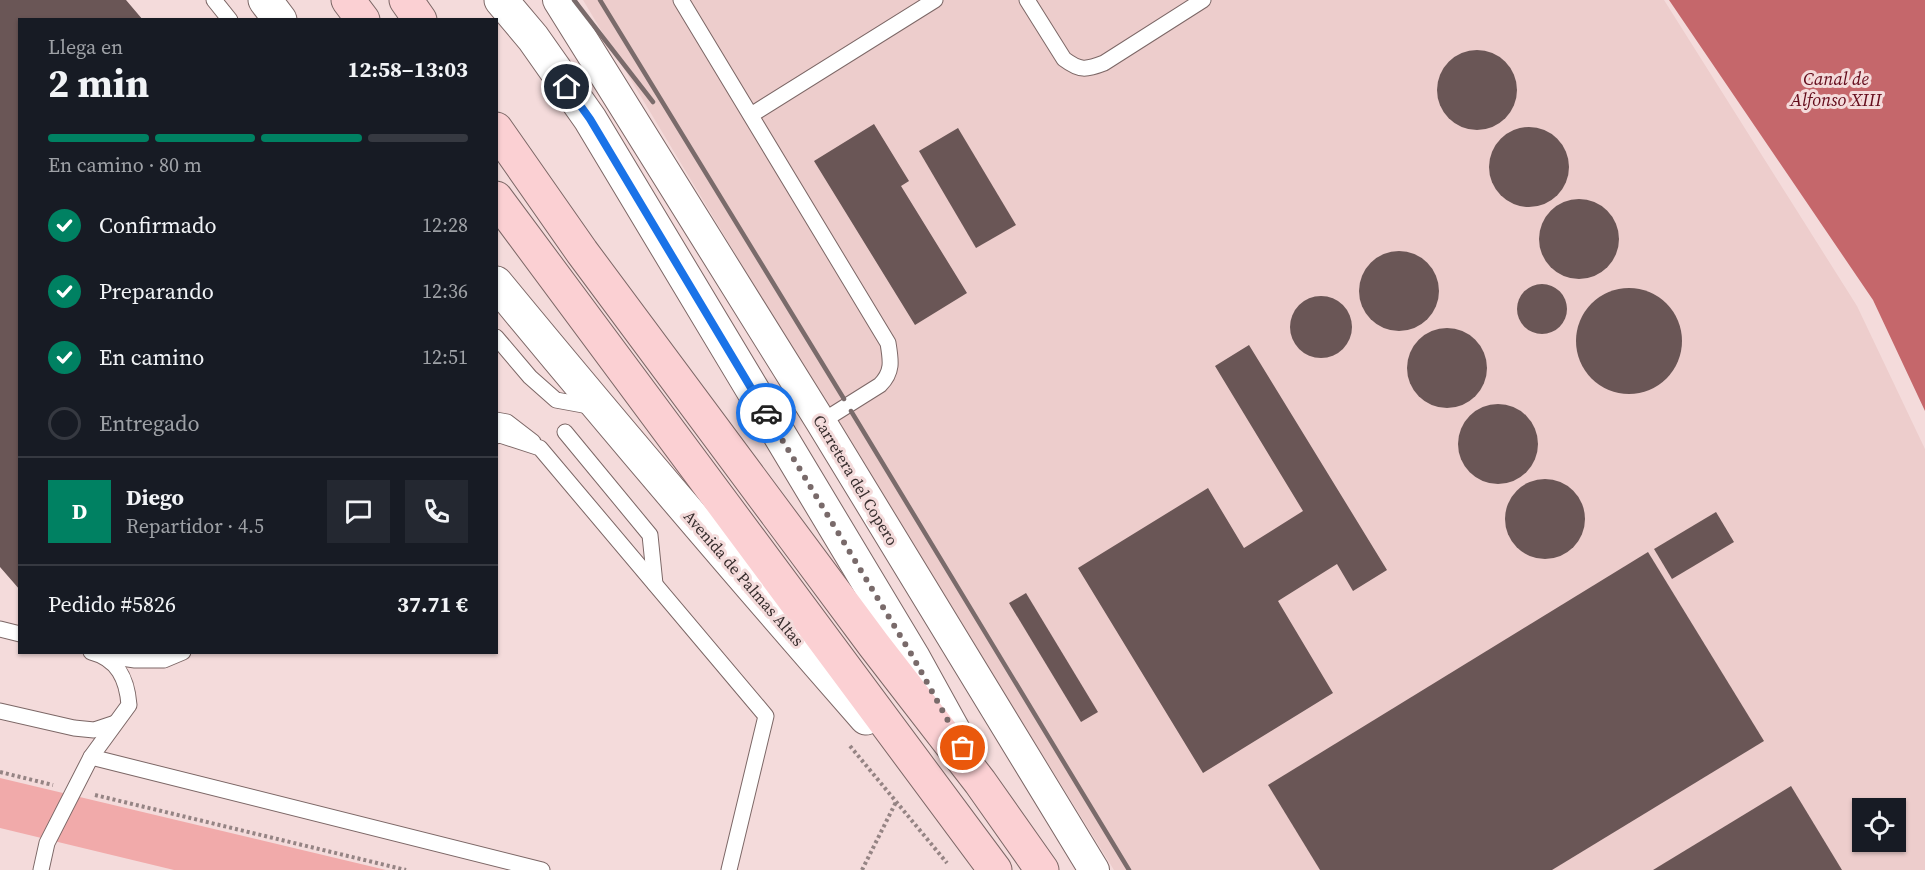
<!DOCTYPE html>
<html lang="es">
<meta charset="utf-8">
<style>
body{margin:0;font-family:"Source Serif 4",serif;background:#242831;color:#f1f3f6;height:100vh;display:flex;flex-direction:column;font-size:22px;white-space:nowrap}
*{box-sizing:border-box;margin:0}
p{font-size:20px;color:#9ea1a6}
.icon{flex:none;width:33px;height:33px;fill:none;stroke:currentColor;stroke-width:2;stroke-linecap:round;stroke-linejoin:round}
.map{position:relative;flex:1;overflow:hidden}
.drawer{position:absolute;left:18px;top:18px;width:480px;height:636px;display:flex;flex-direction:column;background:#171b24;border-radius:0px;box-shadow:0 2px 4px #0004}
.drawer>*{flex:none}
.fabs{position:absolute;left:1852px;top:798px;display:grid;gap:12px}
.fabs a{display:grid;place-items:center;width:54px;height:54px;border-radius:0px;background:#171b24;box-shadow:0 2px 4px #0004;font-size:30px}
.pin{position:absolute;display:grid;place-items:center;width:51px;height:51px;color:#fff;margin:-26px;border:3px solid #fff;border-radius:50%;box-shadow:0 2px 6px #0007}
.courier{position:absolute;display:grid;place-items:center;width:60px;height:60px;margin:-30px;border:4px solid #1a73e8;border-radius:50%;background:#fff;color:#222;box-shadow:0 2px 8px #0007}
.head em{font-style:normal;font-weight:700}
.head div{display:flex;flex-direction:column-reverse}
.head{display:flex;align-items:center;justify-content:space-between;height:102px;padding:0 30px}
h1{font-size:39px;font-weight:700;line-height:45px}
.bar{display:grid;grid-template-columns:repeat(4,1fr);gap:9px 6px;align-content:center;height:72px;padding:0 30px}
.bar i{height:8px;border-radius:4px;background:#363941}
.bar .current{background:#008162}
.bar p{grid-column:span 4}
.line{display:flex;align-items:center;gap:15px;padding:0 30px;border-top:2px solid #363941}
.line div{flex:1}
.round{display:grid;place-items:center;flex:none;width:63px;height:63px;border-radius:0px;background:#242831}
ol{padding:0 30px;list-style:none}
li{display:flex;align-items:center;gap:18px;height:66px}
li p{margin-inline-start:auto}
li .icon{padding:6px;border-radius:50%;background:#008162;color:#fff;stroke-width:4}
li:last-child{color:#9ea1a6}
li i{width:33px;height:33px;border:3px solid #363941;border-radius:50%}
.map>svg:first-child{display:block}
.built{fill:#edcdcc;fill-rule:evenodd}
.green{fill:#f1aaaa}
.water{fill:#c5676b}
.building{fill:#6a5656}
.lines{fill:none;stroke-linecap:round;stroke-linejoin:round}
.service-casing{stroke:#7c6766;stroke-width:17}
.minor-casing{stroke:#7c6766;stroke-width:32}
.tertiary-casing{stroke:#7c6766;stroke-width:35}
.secondary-casing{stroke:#7c6766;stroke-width:35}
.path{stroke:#958484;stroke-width:4;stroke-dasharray:3 3;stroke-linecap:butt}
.service{stroke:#fff;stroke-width:15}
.minor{stroke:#fff;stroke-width:30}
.tertiary{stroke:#fff;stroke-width:33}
.secondary{stroke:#fbd0d3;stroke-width:33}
.rail{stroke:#7a6b6b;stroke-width:4.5}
.done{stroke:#796a6a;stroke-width:6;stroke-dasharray:0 10.8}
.route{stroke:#1a73e8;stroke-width:8}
.labels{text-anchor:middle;stroke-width:6;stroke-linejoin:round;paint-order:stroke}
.street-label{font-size:16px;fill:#372d2d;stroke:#f4dbdb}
.water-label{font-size:18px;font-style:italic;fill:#640b1b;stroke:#f4dbdb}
</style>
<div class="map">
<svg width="1925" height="870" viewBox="0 0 1925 870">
<rect width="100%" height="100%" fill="#f4dbdb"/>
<path class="built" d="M583,0H1664L1857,306L1925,449V870H1114L836,422ZM1863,808H1896V842H1863Z"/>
<polygon class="green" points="0,778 386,870 174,870 0,828"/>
<polygon class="water" points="1669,0 1925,0 1925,411 1873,300"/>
<g class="building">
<polygon points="0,0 126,0 143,20 20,20 20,590 0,567"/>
<circle cx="1477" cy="90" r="40"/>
<polygon points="874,124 909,181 901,186 967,293 915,325 814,161"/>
<circle cx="1529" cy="167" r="40"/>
<polygon points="958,128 1016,225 976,248 919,151"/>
<circle cx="1579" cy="239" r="40"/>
<circle cx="1399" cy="291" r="40"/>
<circle cx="1542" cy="309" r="25"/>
<circle cx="1629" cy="341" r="53"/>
<circle cx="1321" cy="327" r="31"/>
<circle cx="1447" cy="368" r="40"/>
<polygon points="1249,345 1387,570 1353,591 1337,564 1278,601 1333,693 1203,773 1078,568 1208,488 1244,548 1303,511 1215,366"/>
<circle cx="1498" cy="444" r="40"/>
<circle cx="1545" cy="519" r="40"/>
<polygon points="1716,512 1734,542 1672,579 1654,549"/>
<polygon points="1648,552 1764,741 1552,870 1320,870 1268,785"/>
<polygon points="1026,593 1098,712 1081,722 1009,603"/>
<polygon points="1791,786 1842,870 1653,870"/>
</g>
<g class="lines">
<g class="service-casing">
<g id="service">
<polyline points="214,0 230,20"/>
<path d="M681,0L888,343C891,361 893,372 880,385L821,422"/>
<path d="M1027,0L1064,59C1080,71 1086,70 1104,63L1203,0"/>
<polyline points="751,115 935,0"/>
<polyline points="496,337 530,377 556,400 594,407"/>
<polyline points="496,420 507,422 533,442"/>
<polyline points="565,432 650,535 655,584"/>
<polyline points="496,436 500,435 540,448 766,716 729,870"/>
<polyline points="0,629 20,634"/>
<polyline points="101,655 135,660 164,660 183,652"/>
<polyline points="0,711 74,728 94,730 115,723"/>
<polyline points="91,757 542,870"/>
<path d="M41,870L47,843L91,757L129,705C127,679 118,659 91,652"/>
</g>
</g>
<g class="minor-casing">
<polyline id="minor" points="558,0 821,422 1094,870"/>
</g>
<g class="tertiary-casing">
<g id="tertiary">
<polyline points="265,0 280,20"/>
<polyline points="501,0 533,38 590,119 913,657 956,735"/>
<path d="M496,283C617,430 741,575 866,718"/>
</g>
</g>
<g class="secondary-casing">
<g id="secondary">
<polyline points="348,0 363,20"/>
<polyline points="406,0 420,20"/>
<polyline points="496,129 582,252 874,645 980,782 1042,870"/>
<polyline points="496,198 995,870"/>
</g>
</g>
<g class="path">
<polyline points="850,746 947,863"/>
<polyline points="0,772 53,785"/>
<polyline points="95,795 406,870"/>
<polyline points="862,870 896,802"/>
</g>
<use href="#service" class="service"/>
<use href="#minor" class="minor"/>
<use href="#tertiary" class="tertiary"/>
<use href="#secondary" class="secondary"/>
<g class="rail">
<polyline points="574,0 653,102"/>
<polyline points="600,0 844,399"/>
<polyline points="851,411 1129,870"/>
</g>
</g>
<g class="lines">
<polyline class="done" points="766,413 913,657 963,748"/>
<polyline class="route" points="567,87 590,119 766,413"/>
</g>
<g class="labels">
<g class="street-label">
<text transform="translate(856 480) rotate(59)" y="6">Carretera del Copero</text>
<text transform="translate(744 578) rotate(49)" y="6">Avenida de Palmas Altas</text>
</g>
<g class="water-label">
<text x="1836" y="85">Canal de<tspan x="1836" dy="21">Alfonso XIII</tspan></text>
</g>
</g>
</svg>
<div class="fabs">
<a><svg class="icon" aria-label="locate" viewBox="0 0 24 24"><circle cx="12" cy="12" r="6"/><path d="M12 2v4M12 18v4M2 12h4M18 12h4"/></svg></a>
</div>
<div class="pin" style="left:963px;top:748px;background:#ea580c"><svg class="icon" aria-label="bag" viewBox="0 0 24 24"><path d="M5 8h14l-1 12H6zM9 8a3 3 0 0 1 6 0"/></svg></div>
<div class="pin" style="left:567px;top:87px;background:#1f2937"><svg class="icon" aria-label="home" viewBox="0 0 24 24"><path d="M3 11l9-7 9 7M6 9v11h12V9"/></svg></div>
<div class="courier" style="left:766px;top:413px"><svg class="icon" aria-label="car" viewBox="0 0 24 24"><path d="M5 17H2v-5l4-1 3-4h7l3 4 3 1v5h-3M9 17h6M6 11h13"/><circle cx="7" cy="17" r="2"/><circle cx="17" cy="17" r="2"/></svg></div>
<section class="drawer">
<div class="head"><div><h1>2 min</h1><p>Llega en</p></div><em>12:58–13:03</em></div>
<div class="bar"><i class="current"></i><i class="current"></i><i class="current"></i><i></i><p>En camino · 80 m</p></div>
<ol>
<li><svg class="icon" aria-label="check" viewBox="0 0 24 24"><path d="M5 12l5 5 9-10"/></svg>Confirmado<p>12:28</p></li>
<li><svg class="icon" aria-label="check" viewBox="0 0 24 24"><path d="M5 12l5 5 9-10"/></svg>Preparando<p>12:36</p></li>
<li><svg class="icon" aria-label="check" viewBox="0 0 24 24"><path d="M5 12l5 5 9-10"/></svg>En camino<p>12:51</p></li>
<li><i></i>Entregado</li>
</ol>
<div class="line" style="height:108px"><b class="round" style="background:#008162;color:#fff">D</b><div><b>Diego</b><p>Repartidor · 4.5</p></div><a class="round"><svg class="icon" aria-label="chat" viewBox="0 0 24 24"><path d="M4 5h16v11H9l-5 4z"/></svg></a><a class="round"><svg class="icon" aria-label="phone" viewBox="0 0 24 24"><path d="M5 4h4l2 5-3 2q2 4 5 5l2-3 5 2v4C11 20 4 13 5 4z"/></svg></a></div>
<div class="line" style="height:78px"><div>Pedido #5826</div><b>37.71 €</b></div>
</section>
</div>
